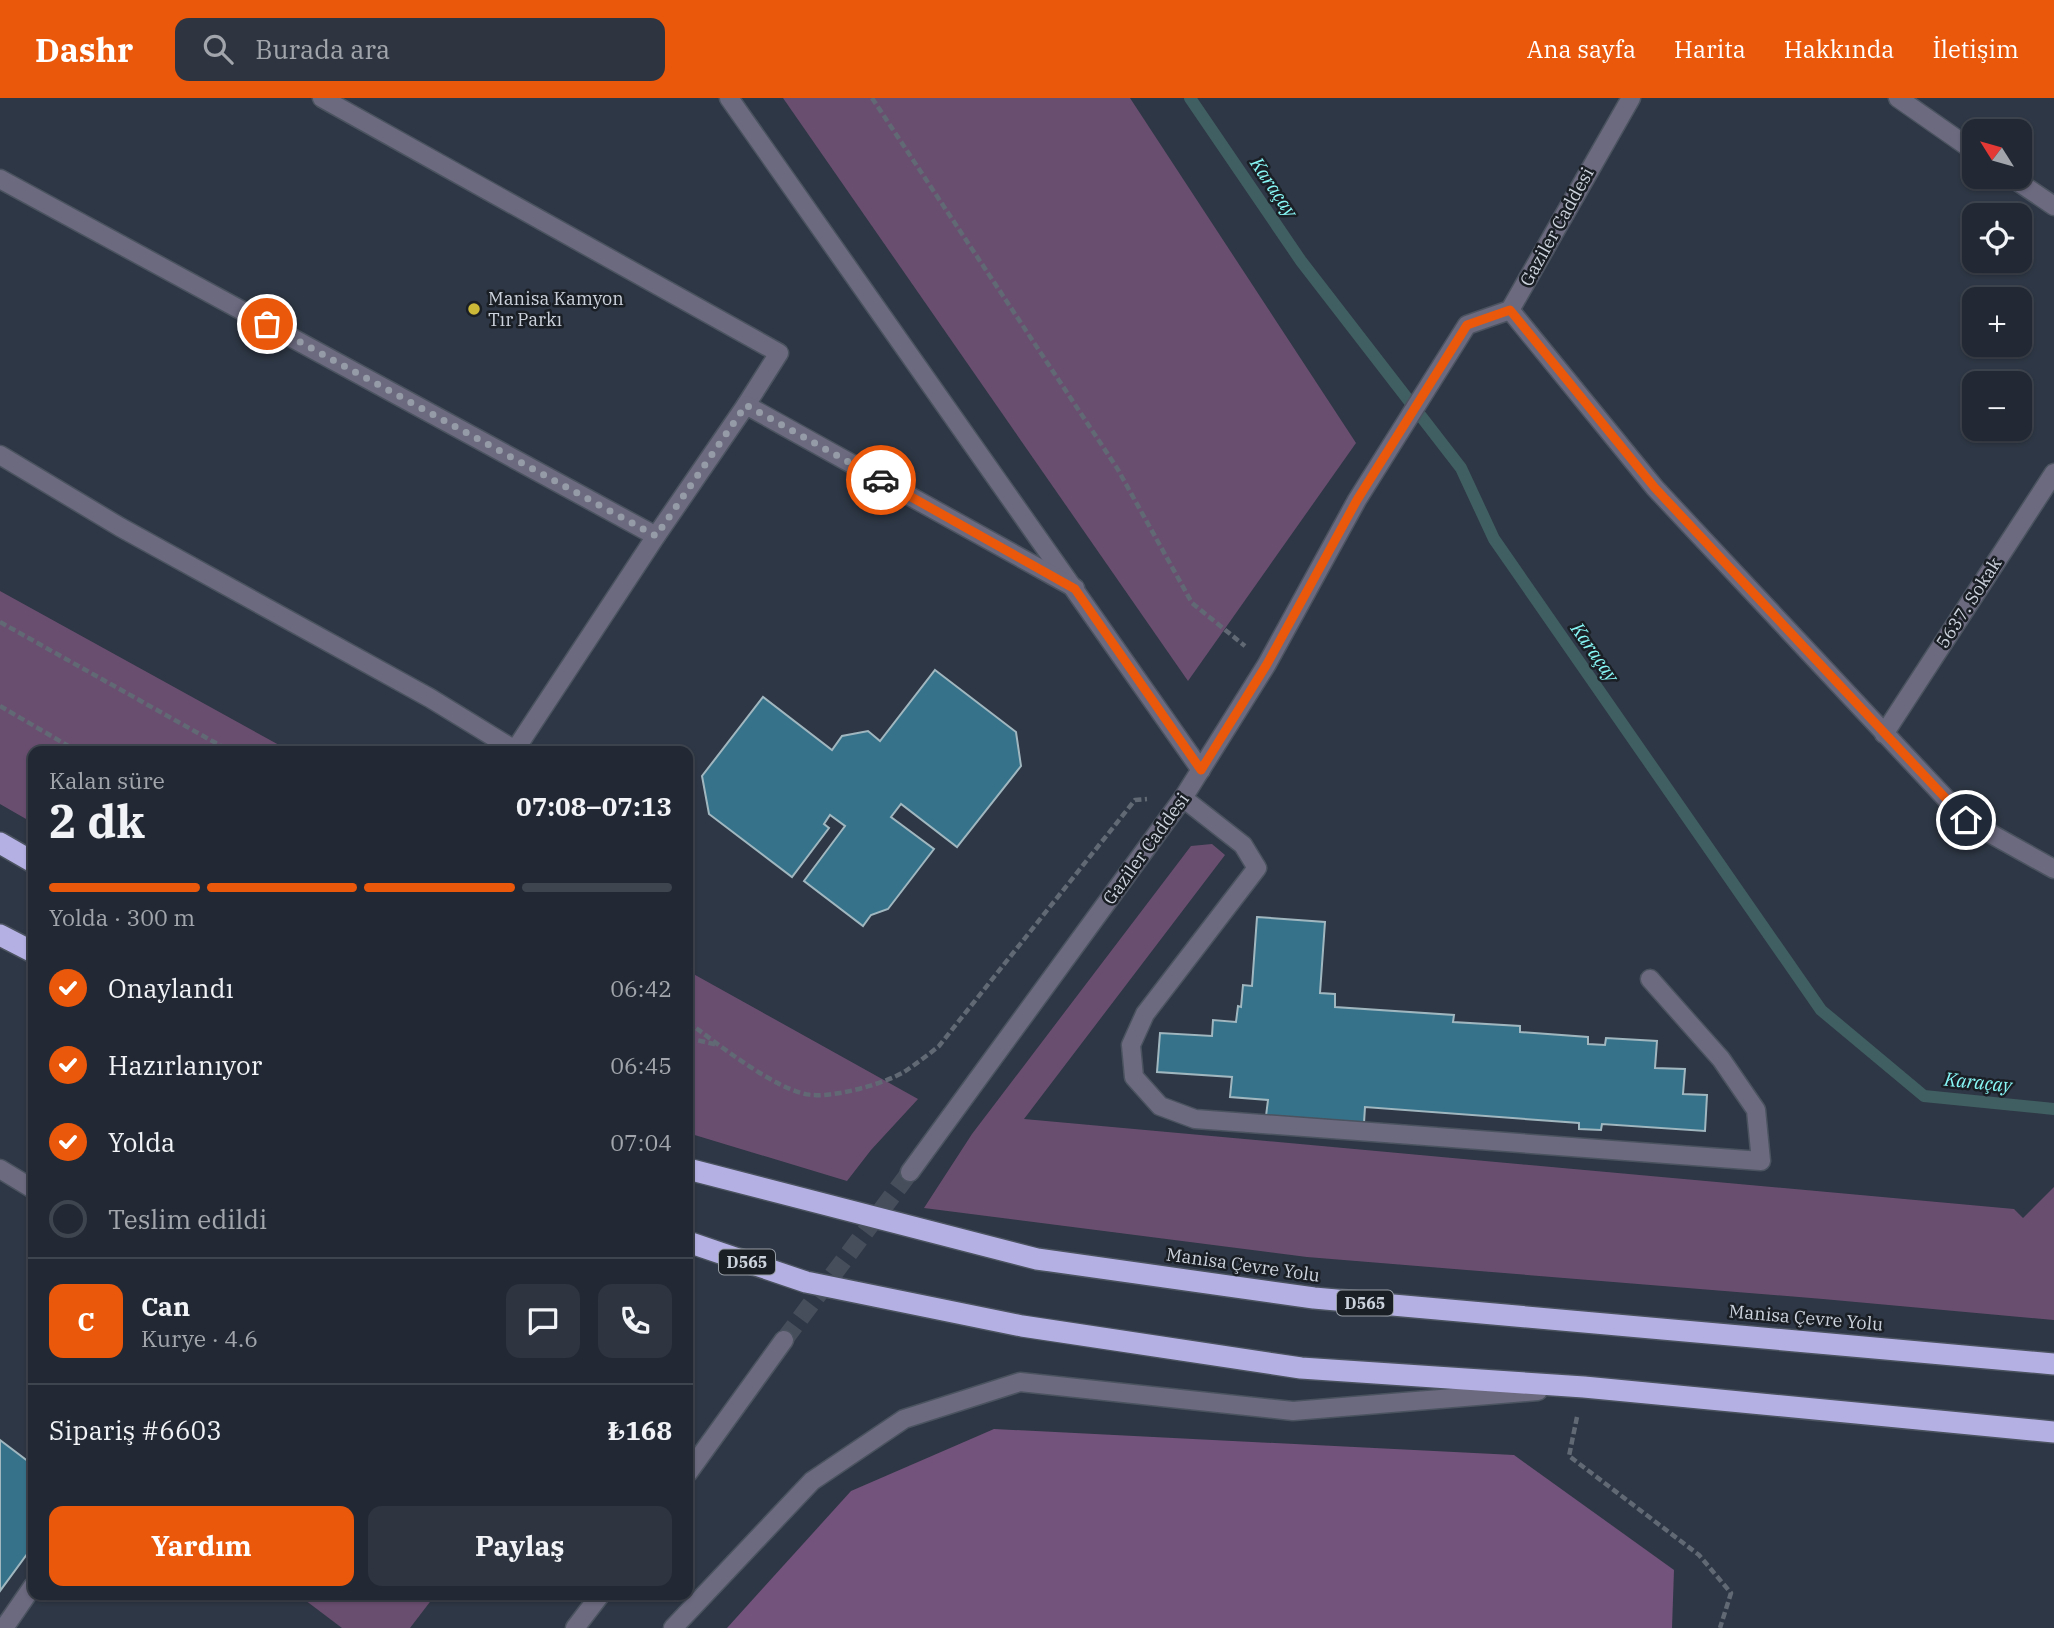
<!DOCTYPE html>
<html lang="tr">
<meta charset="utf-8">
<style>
body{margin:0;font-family:"IBM Plex Serif",serif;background:#2e3540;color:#f1f3f6;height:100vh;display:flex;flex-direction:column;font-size:26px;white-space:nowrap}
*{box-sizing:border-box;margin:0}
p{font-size:23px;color:#a2a6ac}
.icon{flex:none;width:38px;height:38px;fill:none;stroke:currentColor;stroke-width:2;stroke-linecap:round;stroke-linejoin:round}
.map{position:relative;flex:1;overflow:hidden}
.details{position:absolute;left:28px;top:648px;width:665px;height:854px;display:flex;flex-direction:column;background:#222934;border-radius:14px;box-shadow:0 2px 5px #0004,0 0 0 2px #3f454f}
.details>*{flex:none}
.needle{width:46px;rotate:307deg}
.fabs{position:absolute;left:1962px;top:21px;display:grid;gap:14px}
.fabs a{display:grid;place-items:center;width:70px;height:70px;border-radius:14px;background:#222934;box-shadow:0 2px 5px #0004,0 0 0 2px #3f454f;font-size:35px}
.pin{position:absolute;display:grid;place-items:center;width:60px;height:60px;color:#fff;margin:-30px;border:4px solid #fff;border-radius:50%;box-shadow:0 2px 7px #0007}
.courier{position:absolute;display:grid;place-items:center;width:70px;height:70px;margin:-35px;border:5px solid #ea580c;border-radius:50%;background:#fff;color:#222;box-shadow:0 2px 9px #0007}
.overview em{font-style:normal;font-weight:800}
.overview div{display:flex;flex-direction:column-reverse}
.overview{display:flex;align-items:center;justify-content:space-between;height:119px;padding:0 21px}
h1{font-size:46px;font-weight:800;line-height:52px}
.bar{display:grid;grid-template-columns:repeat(4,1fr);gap:10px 7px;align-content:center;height:84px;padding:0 21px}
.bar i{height:9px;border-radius:5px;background:#3f454f}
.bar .selected{background:#ea580c}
.bar p{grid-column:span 4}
.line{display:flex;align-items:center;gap:18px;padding:0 21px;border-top:2px solid #3f454f}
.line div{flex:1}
.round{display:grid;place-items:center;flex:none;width:74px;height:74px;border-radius:14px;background:#2e3540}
ol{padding:0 21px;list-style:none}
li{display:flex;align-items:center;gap:21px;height:77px}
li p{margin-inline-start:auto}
li .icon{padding:7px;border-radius:50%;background:#ea580c;color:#fff;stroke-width:4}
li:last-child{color:#a2a6ac}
li i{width:38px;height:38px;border:4px solid #3f454f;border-radius:50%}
.action{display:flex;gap:14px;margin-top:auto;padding:14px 21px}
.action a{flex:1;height:80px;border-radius:14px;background:#ea580c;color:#fff;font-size:28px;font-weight:800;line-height:80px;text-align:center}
.action a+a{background:#2e3540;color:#f1f3f6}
header{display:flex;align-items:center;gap:42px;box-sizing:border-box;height:98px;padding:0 35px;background:#ea580c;color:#fff}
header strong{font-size:33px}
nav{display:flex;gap:38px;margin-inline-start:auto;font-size:24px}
.search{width:490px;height:63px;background:#2e3540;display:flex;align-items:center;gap:18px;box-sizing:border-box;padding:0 24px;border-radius:14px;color:#a2a6ac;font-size:26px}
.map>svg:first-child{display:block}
.green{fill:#6a4e70}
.forest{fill:#73537b}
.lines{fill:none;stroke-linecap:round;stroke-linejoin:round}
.stream{stroke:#405f62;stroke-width:12}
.building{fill:#36738b;stroke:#a1b7c0;stroke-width:2}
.major-tunnel{stroke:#464e5c;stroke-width:18;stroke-dasharray:18 9;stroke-linecap:butt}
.minor-casing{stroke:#4b5360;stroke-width:21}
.highway-casing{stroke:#4b5360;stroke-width:24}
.path{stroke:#616975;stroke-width:4.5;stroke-dasharray:7 3.5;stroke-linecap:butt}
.minor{stroke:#6c6a7f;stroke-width:18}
.highway{stroke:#b5b0e4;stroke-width:21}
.done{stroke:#959ca7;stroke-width:7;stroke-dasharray:0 12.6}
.route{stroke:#ea580c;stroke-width:9}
.poi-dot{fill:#cdb938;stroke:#1a1e25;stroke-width:2.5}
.labels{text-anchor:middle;stroke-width:5;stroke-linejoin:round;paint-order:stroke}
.shield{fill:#1a1e25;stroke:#979da5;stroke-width:2}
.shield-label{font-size:16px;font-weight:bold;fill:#cdd3dc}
.street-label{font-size:18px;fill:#cdd3dc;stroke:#1a1e25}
.poi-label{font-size:18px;fill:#cdd3dc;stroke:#1a1e25;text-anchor:start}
.water-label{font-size:19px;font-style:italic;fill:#88f8f6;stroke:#1a1e25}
</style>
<header>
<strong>Dashr</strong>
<div class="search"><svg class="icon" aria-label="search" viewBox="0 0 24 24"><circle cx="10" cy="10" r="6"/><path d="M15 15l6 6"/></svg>Burada ara</div>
<nav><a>Ana sayfa</a><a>Harita</a><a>Hakkında</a><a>İletişim</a></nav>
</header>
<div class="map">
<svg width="2054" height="1530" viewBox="0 0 2054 1530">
<rect width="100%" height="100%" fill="#2e3745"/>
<g class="green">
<polygon points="783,0 1130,0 1356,345 1188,583"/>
<polygon points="0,493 290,653 33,653 33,725 0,706"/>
<polygon points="1212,746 1225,757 1024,1021 2014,1111 2023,1120 2054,1089 2054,1222 1823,1201 1307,1159 924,1110 972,1036 1191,748"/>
<polygon points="688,873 918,1001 871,1052 847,1083 688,1035"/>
<polygon points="297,1496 436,1496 410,1530 342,1530"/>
</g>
<polygon class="forest" points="994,1331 1514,1357 1674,1472 1672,1530 727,1530 851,1393"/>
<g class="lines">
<polyline class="stream" points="1190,0 1301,163 1461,370 1494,441 1821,912 1924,998 2054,1011"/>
</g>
<g class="building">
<polygon points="935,572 1016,634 1021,668 957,749 901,706 891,719 934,751 888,811 871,817 863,828 804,783 845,728 830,717 824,726 829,730 792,779 709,716 702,678 763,599 832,652 842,638 868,633 880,643"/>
<polygon points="1257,819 1325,824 1320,895 1335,896 1335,909 1454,917 1453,924 1520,928 1520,934 1588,939 1588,946 1605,947 1606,940 1657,943 1655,970 1685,971 1683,996 1707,997 1705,1033 1602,1026 1601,1032 1579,1031 1579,1025 1365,1009 1364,1025 1266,1018 1268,1002 1230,999 1232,979 1157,974 1160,935 1212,938 1213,922 1236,924 1238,908 1241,909 1243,887 1252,888"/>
<polygon points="0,1342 33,1367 33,1448 0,1493"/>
</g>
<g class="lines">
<polyline class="major-tunnel" points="784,1242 910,1074"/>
<g class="minor-casing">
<g id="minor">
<polyline points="322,0 779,255 746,307"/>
<polyline points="729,0 1201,672"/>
<polyline points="1898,0 1974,53"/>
<polyline points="2011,79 2054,108"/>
<polyline points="0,81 656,438"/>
<polyline points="1510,212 1655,390 1966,722 2054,771"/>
<polyline points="0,357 120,429 430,600 515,652 656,438 746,307 1075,490"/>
<polyline points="1884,636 2054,375"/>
<polyline points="1183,700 1243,747 1257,770 1145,916 1131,947 1134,979 1160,1008 1195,1021 1761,1063 1756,1012 1721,961 1650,881"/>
<polyline points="0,1071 33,1091"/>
<polyline points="910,1074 1183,700 1267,566 1357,402 1467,227 1510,212 1631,0"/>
<polyline points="688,1375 784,1242"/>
<polyline points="4,1530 33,1488"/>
<polyline points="575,1530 601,1496"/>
<polyline points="673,1530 812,1383 904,1321 1020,1284 1293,1313 1538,1293"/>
</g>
</g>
<g class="highway-casing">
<g id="highway">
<polyline points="0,745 33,764"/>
<polyline points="0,837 33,854"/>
<polyline points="688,1071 1037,1161 1314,1200 2054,1266"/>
<polyline points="688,1144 806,1184 1022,1228 1301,1270 1584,1289 2054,1334"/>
</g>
</g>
<g class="path">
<polyline points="872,0 1117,370 1192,505 1245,548"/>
<polyline points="0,524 230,653"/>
<polyline points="0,608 77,653"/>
<path d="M688,924C715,944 779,995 812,997C837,999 883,986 904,974C916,966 928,957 939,948L1135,702L1147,701"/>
<polyline points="688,940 718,947"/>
<polyline points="1577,1319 1569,1358 1699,1457 1731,1495 1720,1530"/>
</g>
<use href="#minor" class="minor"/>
<use href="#highway" class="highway"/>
</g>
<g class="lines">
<polyline class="done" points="267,226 656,438 746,307 881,382"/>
<polyline class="route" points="881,382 1075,491 1201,672 1267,566 1357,402 1467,227 1510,212 1655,390 1966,722"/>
</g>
<circle class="poi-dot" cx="474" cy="211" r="7"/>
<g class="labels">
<g class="shield">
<rect x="719" y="1151.5" width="56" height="25" rx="5"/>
<rect x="1337" y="1192.5" width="56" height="25" rx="5"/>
</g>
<g class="shield-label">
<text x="747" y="1170">D565</text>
<text x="1365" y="1211">D565</text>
</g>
<g class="street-label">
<text transform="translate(1557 129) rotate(-61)" y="6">Gaziler Caddesi</text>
<text transform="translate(1969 505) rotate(-57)" y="6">5637. Sokak</text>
<text transform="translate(1146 751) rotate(-54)" y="6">Gaziler Caddesi</text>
<text transform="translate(1243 1167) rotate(8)" y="6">Manisa Çevre Yolu</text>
<text transform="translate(1806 1220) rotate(5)" y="6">Manisa Çevre Yolu</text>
</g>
<g class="poi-label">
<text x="488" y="207">Manisa Kamyon<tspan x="488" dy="21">Tır Parkı</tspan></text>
</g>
<g class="water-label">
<text transform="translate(1274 89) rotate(56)" y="7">Karaçay</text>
<text transform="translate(1595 554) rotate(55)" y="7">Karaçay</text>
<text transform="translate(1978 984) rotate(6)" y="7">Karaçay</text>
</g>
</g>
</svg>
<div class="fabs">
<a><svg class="needle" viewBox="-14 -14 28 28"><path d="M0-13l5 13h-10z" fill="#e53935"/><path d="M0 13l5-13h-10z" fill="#a2a6ac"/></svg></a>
<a><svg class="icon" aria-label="locate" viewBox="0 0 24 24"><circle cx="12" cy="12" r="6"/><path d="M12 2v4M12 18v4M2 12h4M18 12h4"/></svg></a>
<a>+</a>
<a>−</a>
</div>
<div class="pin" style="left:267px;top:226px;background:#ea580c"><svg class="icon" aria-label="bag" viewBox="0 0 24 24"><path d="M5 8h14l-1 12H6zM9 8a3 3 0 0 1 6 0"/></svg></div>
<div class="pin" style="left:1966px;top:722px;background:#1f2937"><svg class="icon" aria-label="home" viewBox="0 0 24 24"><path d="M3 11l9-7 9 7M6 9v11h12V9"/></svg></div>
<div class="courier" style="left:881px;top:382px"><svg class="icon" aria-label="car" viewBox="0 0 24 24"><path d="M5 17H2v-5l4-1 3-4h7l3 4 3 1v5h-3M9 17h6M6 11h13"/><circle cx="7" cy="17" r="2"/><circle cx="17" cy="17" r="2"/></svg></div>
<section class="details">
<div class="overview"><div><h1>2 dk</h1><p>Kalan süre</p></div><em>07:08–07:13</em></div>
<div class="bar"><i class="selected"></i><i class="selected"></i><i class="selected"></i><i></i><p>Yolda · 300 m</p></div>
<ol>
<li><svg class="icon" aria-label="check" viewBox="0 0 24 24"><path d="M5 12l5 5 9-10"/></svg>Onaylandı<p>06:42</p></li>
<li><svg class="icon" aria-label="check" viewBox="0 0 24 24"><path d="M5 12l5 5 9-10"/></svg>Hazırlanıyor<p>06:45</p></li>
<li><svg class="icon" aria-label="check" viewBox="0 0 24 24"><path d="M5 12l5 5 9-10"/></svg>Yolda<p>07:04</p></li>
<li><i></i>Teslim edildi</li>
</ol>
<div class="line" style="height:126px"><b class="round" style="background:#ea580c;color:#fff">C</b><div><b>Can</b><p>Kurye · 4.6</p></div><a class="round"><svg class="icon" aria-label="chat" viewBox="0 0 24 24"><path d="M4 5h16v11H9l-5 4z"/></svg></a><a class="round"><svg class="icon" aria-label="phone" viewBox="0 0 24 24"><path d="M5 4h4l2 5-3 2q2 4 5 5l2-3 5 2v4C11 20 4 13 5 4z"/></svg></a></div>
<div class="line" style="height:91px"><div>Sipariş #6603</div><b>₺168</b></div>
<div class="action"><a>Yardım</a><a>Paylaş</a></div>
</section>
</div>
